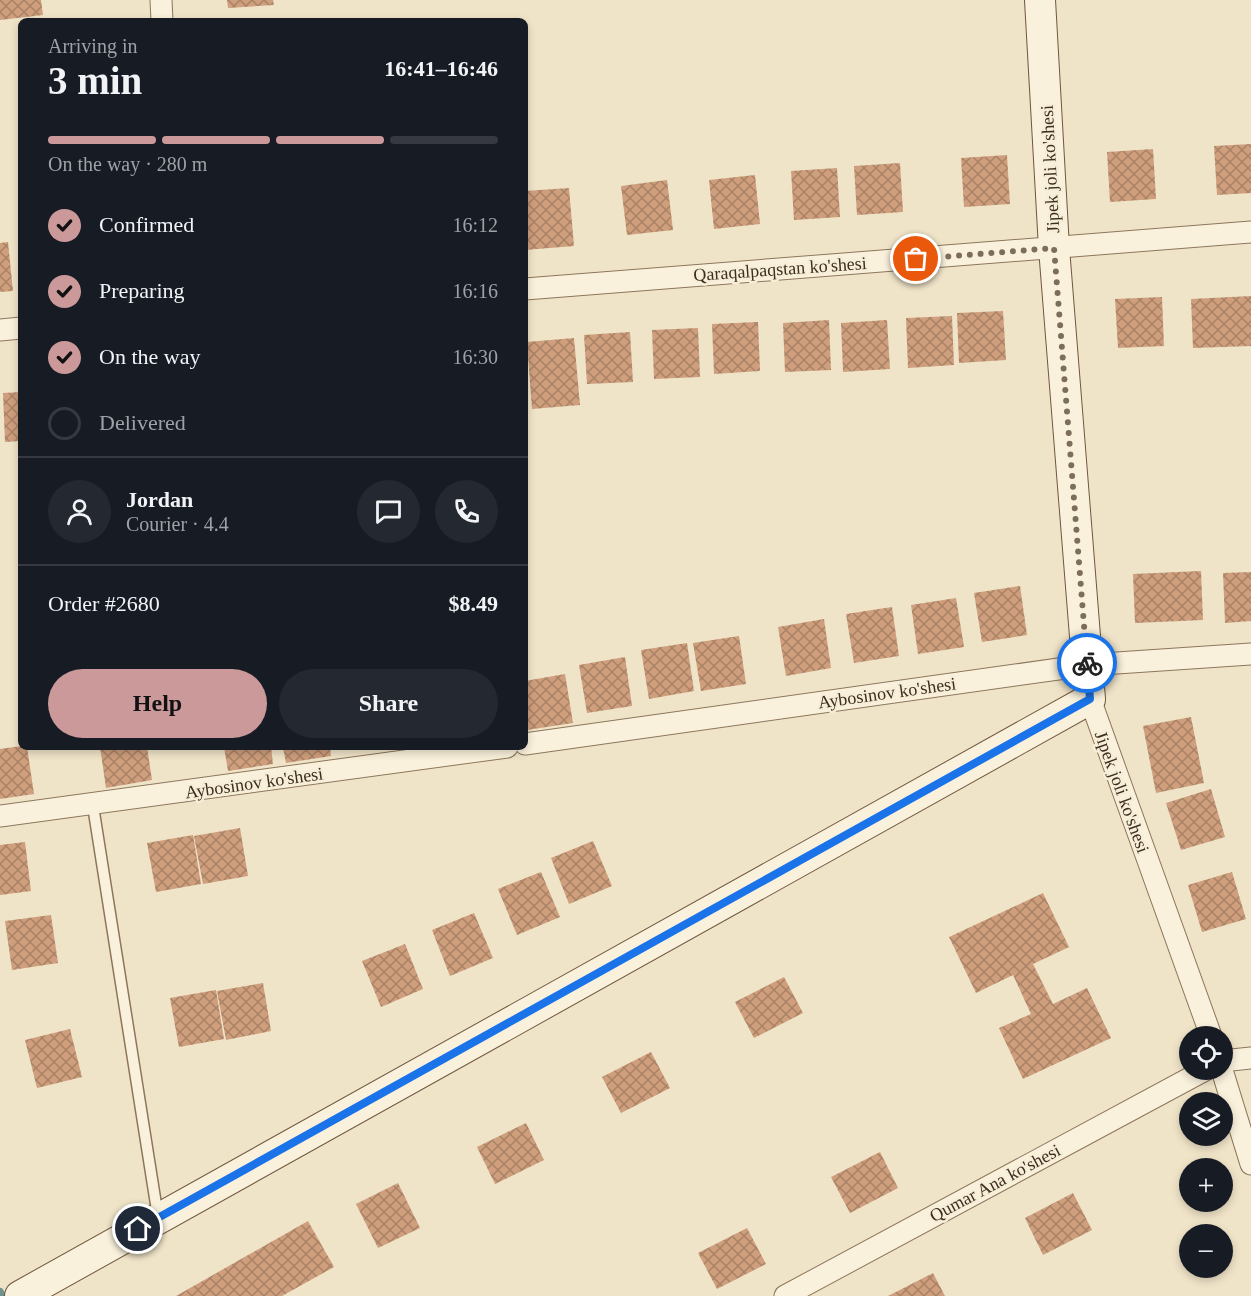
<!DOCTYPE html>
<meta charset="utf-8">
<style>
body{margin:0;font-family:"Times New Roman",serif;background:#242831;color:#f1f3f6;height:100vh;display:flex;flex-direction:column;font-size:22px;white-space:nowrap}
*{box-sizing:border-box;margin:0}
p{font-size:20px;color:#9ea1a6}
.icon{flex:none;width:33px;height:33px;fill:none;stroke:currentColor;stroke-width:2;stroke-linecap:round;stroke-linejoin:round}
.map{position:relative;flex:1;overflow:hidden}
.details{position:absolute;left:18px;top:18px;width:510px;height:732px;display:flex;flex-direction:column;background:#171b24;border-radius:9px;box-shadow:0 3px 9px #0003}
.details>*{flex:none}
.controls{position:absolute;left:1179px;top:1026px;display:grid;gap:12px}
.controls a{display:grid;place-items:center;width:54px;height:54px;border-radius:50%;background:#171b24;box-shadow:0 3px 9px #0003;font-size:30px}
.pin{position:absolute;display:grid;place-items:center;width:51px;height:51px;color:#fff;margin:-26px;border:3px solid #fff;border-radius:50%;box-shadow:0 2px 6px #0007}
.courier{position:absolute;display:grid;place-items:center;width:60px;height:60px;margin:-30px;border:4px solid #1a73e8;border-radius:50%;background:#fff;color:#222;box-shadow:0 2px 8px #0007}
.summary em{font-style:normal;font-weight:700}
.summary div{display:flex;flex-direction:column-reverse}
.summary{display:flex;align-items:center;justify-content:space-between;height:102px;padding:0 30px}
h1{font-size:39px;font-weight:700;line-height:45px}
.bar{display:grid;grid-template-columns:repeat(4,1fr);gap:9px 6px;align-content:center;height:72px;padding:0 30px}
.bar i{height:8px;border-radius:4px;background:#363941}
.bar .current{background:#cc999b}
.bar p{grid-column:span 4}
.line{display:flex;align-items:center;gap:15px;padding:0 30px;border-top:2px solid #363941}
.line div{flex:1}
.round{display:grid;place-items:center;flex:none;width:63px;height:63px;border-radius:32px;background:#242831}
ol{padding:0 30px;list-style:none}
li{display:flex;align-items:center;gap:18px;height:66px}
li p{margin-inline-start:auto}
li .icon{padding:6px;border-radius:50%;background:#cc999b;color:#111;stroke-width:4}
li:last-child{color:#9ea1a6}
li i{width:33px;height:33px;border:3px solid #363941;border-radius:50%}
.cta{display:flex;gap:12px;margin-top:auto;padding:12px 30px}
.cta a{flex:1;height:69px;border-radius:36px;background:#cc999b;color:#111;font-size:24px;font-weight:700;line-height:69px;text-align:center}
.cta a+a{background:#242831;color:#f1f3f6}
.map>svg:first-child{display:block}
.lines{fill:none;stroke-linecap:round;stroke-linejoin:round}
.stream{stroke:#6f938a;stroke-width:8}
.building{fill:url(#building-cross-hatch)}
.lane-casing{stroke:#8d765c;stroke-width:13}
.street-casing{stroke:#8d765c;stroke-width:23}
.secondary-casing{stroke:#6f573f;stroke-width:32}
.lane{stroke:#faf1dc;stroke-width:10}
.street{stroke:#faf1dc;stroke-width:21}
.secondary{stroke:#faf1dc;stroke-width:30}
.done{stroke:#7c6e5b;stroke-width:6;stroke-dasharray:0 10.8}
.route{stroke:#1a73e8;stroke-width:8}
.labels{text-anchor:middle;stroke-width:5;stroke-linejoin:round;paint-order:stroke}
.street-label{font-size:18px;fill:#3d2e20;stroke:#f7eed8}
</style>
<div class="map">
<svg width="1251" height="1296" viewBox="0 0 1251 1296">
<defs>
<pattern id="building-cross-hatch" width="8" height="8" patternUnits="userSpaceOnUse" patternTransform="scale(1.5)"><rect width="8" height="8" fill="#cf9f7d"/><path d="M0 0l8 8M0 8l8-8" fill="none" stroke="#a98266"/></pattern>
</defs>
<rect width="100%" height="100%" fill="#f0e4c8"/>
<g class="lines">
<polyline class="stream" points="0,1292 2,1296"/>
</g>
<g class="building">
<polygon points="0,0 41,0 43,15 0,20"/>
<polygon points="227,0 273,0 274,5 228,8"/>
<polygon points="1251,144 1251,193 1217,195 1214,146"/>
<polygon points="1153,149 1156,199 1110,202 1107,152"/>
<polygon points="1007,155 1010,204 964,207 961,158"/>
<polygon points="900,163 903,212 857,215 854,166"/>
<polygon points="837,168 840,217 794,220 791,171"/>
<polygon points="755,175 760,224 714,229 709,180"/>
<polygon points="667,180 673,230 627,235 621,186"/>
<polygon points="569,188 574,246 525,250 525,191"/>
<polygon points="8,242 13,291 0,292 0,243"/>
<polygon points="1251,296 1251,346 1193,348 1191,299"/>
<polygon points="1162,297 1164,346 1118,348 1115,299"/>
<polygon points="1003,311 1006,360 959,363 957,313"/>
<polygon points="952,316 954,365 908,368 906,318"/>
<polygon points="829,320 831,370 785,372 783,323"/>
<polygon points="887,320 890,369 843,372 841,323"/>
<polygon points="758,322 760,371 714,374 712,324"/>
<polygon points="698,328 700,377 654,379 652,330"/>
<polygon points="630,332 633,382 587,384 584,335"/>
<polygon points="574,338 580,405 532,409 527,342"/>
<polygon points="21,392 21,441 5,442 3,393"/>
<polygon points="1201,571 1203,620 1135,623 1133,574"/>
<polygon points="1251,572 1251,621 1225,623 1223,573"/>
<polygon points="1020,586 1027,635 982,642 974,593"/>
<polygon points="956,598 964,647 918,654 911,605"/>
<polygon points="892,607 899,656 854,663 846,614"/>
<polygon points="824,619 831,668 786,676 778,627"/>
<polygon points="739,636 746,684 701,691 693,643"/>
<polygon points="687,643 694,691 649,699 641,650"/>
<polygon points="625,657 632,706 587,713 579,665"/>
<polygon points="565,674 573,723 527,730 525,681"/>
<polygon points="1191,717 1204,783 1156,793 1143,726"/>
<polygon points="21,746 27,747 34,794 0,799 0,749"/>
<polygon points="100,747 147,747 152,780 106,788"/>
<polygon points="224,747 271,747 273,764 228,771"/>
<polygon points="283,747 330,747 331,756 286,763"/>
<polygon points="1211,789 1225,837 1181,850 1166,803"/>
<polygon points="240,828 248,876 203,884 194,836"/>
<polygon points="193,835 201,884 156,892 147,843"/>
<polygon points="593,841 612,886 569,904 551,858"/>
<polygon points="25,842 31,891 0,895 0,845"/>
<polygon points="541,872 560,917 517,935 498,889"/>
<polygon points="1232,872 1246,919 1202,932 1188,885"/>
<polygon points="1043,893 1069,947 1033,964 1053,1004 1087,988 1111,1038 1023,1079 999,1028 1031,1014 1013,975 976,993 949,937"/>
<polygon points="474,913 493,958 450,976 432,930"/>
<polygon points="51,915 58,963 12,970 5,921"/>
<polygon points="405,944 423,989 381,1007 362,961"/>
<polygon points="784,977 803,1013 754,1038 735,1002"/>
<polygon points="263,983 271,1031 226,1040 217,991"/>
<polygon points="216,990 224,1039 179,1047 170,998"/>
<polygon points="70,1029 82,1077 37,1088 25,1040"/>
<polygon points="651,1052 670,1088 621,1113 602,1077"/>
<polygon points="526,1123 544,1160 495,1184 477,1147"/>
<polygon points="880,1152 898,1188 850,1213 831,1177"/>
<polygon points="398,1183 420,1228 378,1248 356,1204"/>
<polygon points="1073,1193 1092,1230 1043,1255 1025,1218"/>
<polygon points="308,1221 334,1267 282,1296 176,1296"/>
<polygon points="747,1228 766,1264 717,1289 698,1253"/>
<polygon points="933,1273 945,1296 888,1296"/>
</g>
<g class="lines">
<g class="lane-casing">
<polyline id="lane" points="93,806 158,1217"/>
</g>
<g class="street-casing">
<g id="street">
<polyline points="161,0 162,21"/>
<polyline points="525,289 1251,232"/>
<polyline points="0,330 21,328"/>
<polyline points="1090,699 1211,1036"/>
<polyline points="525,744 1087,665 1251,654"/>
<polyline points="0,816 507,747"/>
<polyline points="1222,1061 1251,1058"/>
<polyline points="1222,1070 1251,1164"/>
<polyline points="785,1296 1205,1070"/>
</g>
</g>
<g class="secondary-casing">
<polyline id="secondary" points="20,1296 1090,699 1054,248 1040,0"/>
</g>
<use href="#lane" class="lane"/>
<use href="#street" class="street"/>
<use href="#secondary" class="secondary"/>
</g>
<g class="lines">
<polyline class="done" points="916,259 1054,248 1087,663"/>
<polyline class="route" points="138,1229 1090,699 1087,663"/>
</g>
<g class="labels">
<g class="street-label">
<text transform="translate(1050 169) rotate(-93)" y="6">Jipek joli ko'shesi</text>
<text transform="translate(780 269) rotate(-4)" y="6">Qaraqalpaqstan ko'shesi</text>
<text transform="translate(887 693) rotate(-8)" y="6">Aybosinov ko'shesi</text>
<text transform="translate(254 783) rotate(-8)" y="6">Aybosinov ko'shesi</text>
<text transform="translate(1122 792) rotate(70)" y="6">Jipek joli ko'shesi</text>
<text transform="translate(995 1183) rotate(-28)" y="6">Qumar Ana ko'shesi</text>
</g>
</g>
</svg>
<div class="controls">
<a><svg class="icon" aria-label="locate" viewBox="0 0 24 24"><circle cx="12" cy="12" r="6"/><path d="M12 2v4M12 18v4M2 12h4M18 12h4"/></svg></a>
<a><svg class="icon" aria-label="layers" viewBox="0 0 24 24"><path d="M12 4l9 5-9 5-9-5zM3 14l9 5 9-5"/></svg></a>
<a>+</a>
<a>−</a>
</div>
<div class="pin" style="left:916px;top:259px;background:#ea580c"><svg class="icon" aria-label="bag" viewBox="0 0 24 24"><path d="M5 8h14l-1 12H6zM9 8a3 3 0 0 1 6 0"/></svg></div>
<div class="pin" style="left:138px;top:1229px;background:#1f2937"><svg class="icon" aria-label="home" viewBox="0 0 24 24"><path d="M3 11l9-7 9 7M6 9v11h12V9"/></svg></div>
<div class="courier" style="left:1087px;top:663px"><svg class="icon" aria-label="bike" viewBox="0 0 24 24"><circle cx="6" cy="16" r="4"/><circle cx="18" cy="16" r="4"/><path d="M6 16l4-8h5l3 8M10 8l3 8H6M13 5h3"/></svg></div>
<section class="details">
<div class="summary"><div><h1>3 min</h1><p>Arriving in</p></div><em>16:41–16:46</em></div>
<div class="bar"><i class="current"></i><i class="current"></i><i class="current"></i><i></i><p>On the way · 280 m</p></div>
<ol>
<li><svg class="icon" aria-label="check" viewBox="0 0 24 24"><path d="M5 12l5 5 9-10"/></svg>Confirmed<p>16:12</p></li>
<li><svg class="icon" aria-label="check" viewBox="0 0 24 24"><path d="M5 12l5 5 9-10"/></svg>Preparing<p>16:16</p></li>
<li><svg class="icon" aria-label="check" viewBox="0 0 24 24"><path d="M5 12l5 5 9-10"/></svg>On the way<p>16:30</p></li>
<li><i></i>Delivered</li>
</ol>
<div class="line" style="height:108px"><a class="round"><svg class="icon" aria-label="person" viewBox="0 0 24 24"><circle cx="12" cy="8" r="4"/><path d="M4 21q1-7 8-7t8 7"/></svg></a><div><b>Jordan</b><p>Courier · 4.4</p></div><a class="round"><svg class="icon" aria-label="chat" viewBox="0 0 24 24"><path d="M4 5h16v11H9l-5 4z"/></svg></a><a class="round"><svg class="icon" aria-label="phone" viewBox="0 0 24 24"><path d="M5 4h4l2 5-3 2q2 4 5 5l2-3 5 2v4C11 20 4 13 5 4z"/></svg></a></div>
<div class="line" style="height:78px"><div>Order #2680</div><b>$8.49</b></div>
<div class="cta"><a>Help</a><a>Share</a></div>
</section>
</div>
